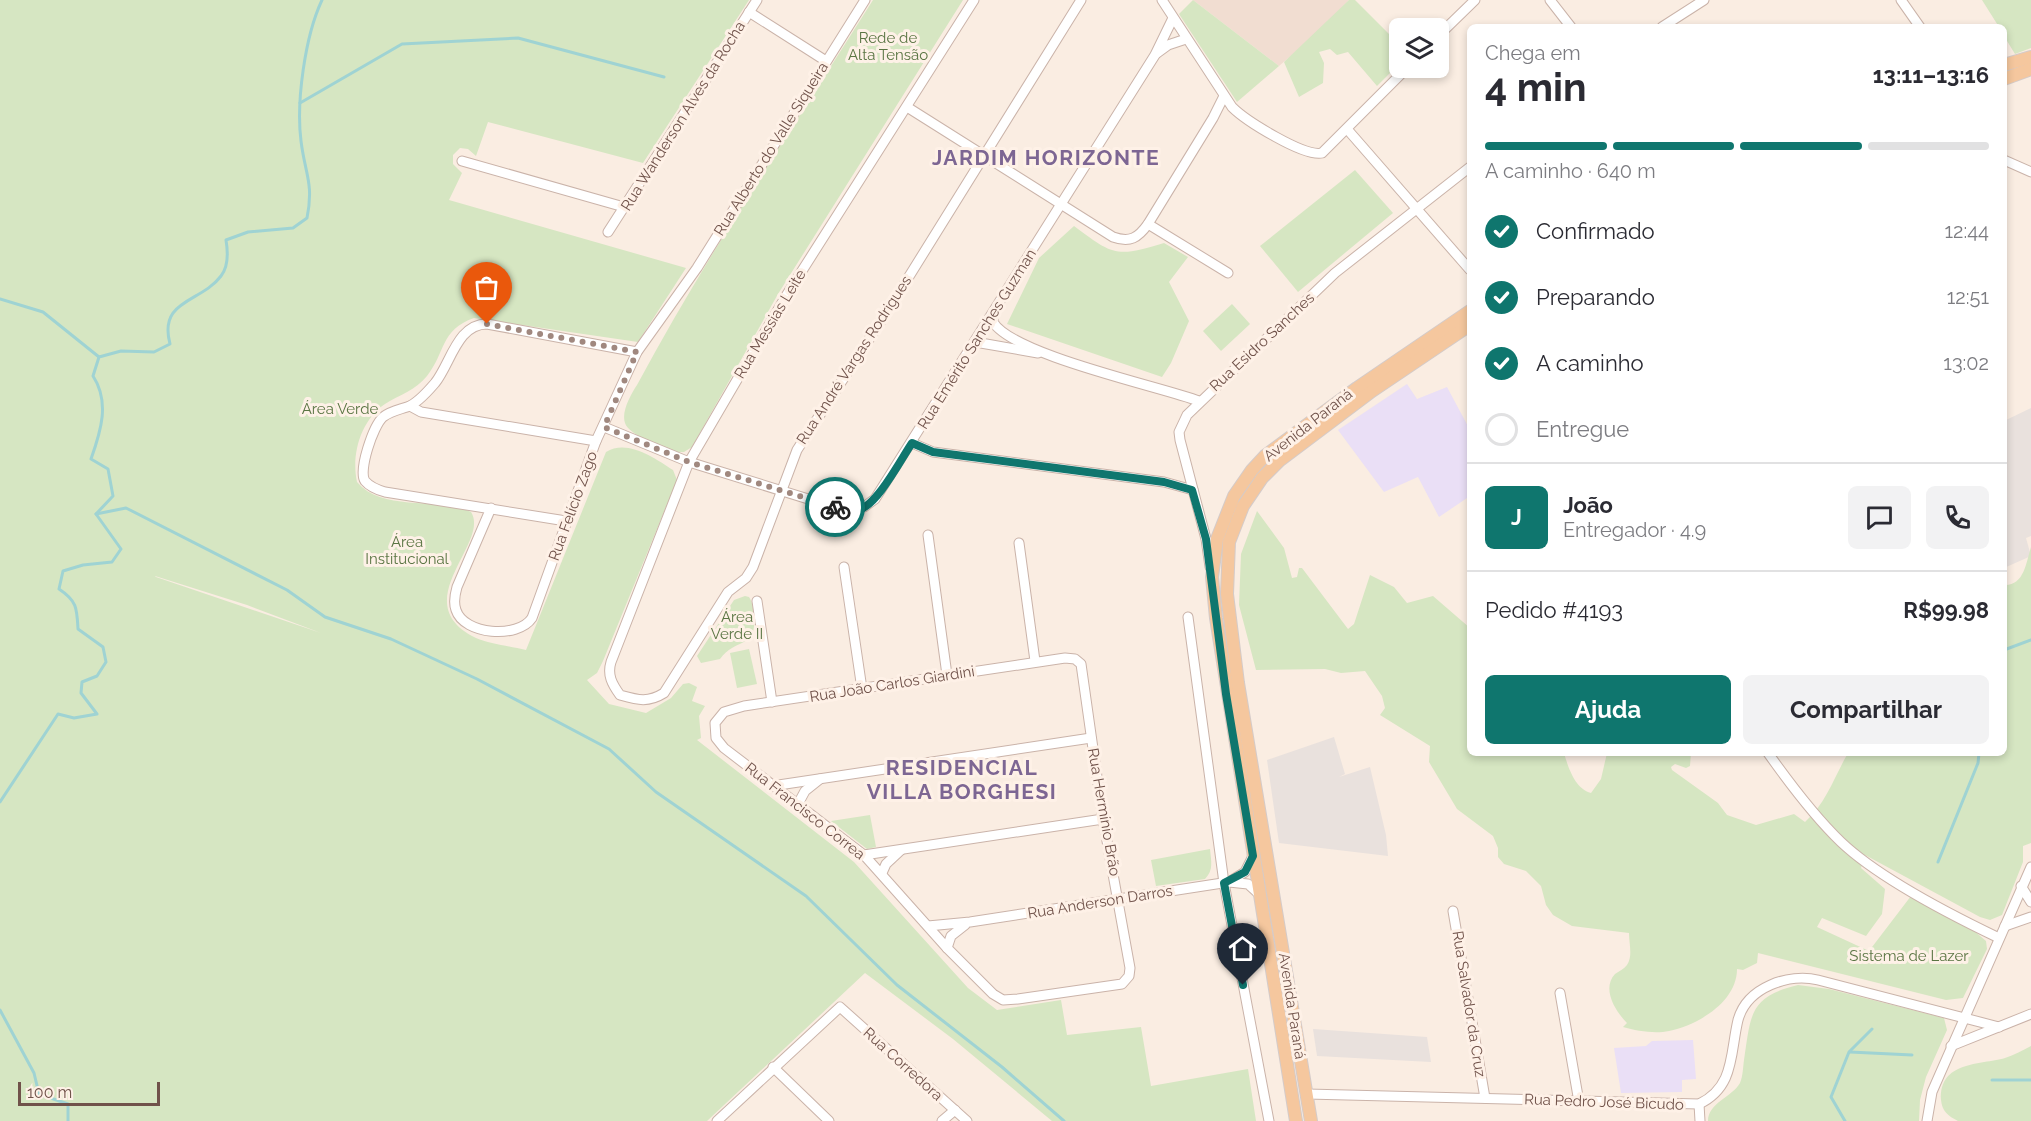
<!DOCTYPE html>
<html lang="pt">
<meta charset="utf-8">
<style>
body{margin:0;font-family:Raleway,sans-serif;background:#f2f2f3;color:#2b2b33;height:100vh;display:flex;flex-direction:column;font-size:22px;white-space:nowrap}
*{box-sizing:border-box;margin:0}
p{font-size:20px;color:#7c7c81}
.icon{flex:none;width:33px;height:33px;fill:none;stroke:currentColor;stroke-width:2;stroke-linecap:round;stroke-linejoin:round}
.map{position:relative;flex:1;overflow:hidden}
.details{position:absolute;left:1467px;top:24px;width:540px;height:732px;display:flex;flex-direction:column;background:#fff;border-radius:9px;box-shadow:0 3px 9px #0003}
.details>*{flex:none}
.fabs{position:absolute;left:1389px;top:18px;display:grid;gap:12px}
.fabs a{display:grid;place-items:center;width:60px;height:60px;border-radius:9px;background:#fff;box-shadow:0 3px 9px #0003;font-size:30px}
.scale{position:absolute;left:18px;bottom:15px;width:142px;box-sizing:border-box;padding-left:6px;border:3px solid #70524a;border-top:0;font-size:16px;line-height:21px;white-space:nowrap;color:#70524a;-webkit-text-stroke:4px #fef1e7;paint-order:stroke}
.pin{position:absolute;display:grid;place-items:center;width:51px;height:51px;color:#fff;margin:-62px -26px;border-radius:50% 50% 50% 0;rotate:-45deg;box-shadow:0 0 6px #0007}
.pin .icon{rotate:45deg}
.courier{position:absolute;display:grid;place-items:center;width:60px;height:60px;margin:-30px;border:4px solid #0f766e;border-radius:50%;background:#fff;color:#222;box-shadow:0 2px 8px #0007}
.headline em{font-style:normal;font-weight:700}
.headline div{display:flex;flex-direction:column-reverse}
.headline{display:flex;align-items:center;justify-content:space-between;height:102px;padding:0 18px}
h1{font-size:39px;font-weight:700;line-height:45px}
.bar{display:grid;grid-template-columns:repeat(4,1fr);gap:9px 6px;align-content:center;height:72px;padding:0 18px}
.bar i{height:8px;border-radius:4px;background:#e1e1e2}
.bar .on{background:#0f766e}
.bar p{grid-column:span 4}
.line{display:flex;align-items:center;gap:15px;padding:0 18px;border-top:2px solid #e1e1e2}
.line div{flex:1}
.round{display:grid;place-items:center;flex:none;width:63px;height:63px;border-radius:9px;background:#f2f2f3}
ol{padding:0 18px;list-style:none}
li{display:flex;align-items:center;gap:18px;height:66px}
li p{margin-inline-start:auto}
li .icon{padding:6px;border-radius:50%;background:#0f766e;color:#fff;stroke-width:4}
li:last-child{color:#7c7c81}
li i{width:33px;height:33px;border:3px solid #e1e1e2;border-radius:50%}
.primary-button{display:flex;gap:12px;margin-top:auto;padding:12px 18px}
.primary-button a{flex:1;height:69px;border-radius:9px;background:#0f766e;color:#fff;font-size:24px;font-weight:700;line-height:69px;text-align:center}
.primary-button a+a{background:#f2f2f3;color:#2b2b33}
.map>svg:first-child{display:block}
.residential{fill:#f1ddd1}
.industrial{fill:#e9e1dd}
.education{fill:#eadff6}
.green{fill:#d6e6c2;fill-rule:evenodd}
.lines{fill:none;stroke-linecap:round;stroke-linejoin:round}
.stream{stroke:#9fd3d3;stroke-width:3}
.minor-casing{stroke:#cab3a9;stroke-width:11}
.major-casing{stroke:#d4cbc9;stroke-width:14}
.minor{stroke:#fff;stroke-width:9}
.major{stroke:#f5c79e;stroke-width:12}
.done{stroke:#a0887f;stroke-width:6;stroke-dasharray:0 10.8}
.route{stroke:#0f766e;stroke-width:8}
.labels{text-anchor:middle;stroke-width:6;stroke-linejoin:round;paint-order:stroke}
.park-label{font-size:15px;fill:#5a7543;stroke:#fef1e7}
.street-label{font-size:15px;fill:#70524a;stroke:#fef1e7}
.district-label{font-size:21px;font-weight:bold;letter-spacing:1.5px;fill:#7d6693;stroke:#fef1e7}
</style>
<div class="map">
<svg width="2031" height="1121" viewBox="0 0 2031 1121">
<rect width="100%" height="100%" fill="#faede2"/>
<polygon class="residential" points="1193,0 1349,0 1322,29 1279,66"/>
<g class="industrial">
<polygon points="2031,408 2031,536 2026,538 2031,556 2004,568 2004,421"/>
<polygon points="1334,737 1345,774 1339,777 1370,767 1386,835 1388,856 1279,843 1267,760"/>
<polygon points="1313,1029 1427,1037 1431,1062 1317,1056"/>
</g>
<g class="education">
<polygon points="1407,384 1417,399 1447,387 1470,430 1470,496 1439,517 1418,477 1384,492 1338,430"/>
<polygon points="1693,1040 1696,1079 1682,1080 1682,1092 1621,1093 1614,1048 1646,1046 1652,1041"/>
</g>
<g class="green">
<path d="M0,0H749L643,163L488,122L476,156L468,149L460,148L453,155V164L462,173L449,200L686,268L638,342L474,318C440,330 446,352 427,376C416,390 399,395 385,404C361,420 351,454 357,482C383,513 438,496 471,512C491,543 404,603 476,638C490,644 510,646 526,650L606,452C627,439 653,457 673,470L677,480L603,661L597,673L587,680L609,704L646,713L671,698L683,684L689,683L697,687L692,701L705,706L699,716L701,738L697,740L854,862L968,988L997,1010L1061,1000L1067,1035L1141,1027L1151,1086L1248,1069L1256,1121H1052L953,1039L865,973L707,1121H0ZM155,576L247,605L321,633L156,577Z"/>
<path d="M873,0H963L778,294L692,447L684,452H676C664,447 629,436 625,423C621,412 631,394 637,385C708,253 793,127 873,0Z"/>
<polygon points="1193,0 1279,66 1237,102 1179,14"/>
<polygon points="1349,0 1355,0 1399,44 1399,64 1377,86 1348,52 1337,55 1330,49 1319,52 1324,63 1323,83 1299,97 1284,62"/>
<polygon points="1982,0 2031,0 2031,48 2015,54 2004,36 2004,27 1999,27"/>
<polygon points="1355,170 1393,213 1298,292 1260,246"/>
<path d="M1074,226C1113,255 1116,258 1164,243L1188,257L1169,282L1189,321L1171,363L1162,377L1007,324L1039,258Z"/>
<polygon points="1232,304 1250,324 1221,351 1203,331"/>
<path d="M1257,511L1284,548L1292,578L1297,577L1299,568H1302L1348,629L1354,624L1370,575L1394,587L1407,603L1433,596L1470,628V753H1564C1568,767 1575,789 1591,793L1601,779L1607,753H1691L1690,766L1686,768L1675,764L1671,767L1672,770L1718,803L1727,815L1756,825L1794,814L1805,822C1827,802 1834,777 1848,753H2004V585C2024,586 2026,563 2031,547V843L2023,846V862L2002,915L1990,920L1980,917L1865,855L1861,868L1885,889L1882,914L1866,936L1822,918L1817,927L1869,951L1911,896L1972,929L1986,941L1987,949L1963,998L1946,1000L1758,953L1757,963L1743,970L1737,969C1737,1002 1698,1025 1669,1031C1655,1034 1637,1031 1623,1027L1627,1023C1616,1012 1601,989 1615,974C1619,971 1624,969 1627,965C1633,956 1629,944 1629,933L1572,926L1553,915L1546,905L1541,886L1526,871L1504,864L1498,857V848L1493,836L1457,809L1429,762L1430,746L1380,715L1385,708L1382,696L1365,671L1341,673L1325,669L1256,670L1239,605L1241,554Z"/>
<path d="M745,596L749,597C753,603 753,609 754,616C757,649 735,638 720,659L701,663L697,656L734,600Z"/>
<polygon points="749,649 757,684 737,688 730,653"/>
<polygon points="870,815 876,847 867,849 831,821"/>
<path d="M1210,849C1211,861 1214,870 1205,879L1156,886L1151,860Z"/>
<path d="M1798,985L1829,989L1944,1018L1947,1030L1926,1077L1920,1100L1919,1121H1708C1708,1103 1732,1097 1740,1083C1743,1076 1743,1067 1744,1060C1751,1014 1749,997 1798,985Z"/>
<path d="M2031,1046V1121H1958C1948,1116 1942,1111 1941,1100C1939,1061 1980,1065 2005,1058C2014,1055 2023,1050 2031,1046Z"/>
</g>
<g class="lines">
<g class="stream">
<polyline points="300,103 402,44 518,38 664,77"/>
<polyline points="0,299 43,312 99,357"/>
<polyline points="96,514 126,508 287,590 325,617 391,639 477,679 609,749 656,792 806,896 897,985 1002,1067 1064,1121"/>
<polyline points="2004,650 2031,640"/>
<path d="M0,802L58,714L74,718L97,714L81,693L82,682L97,676L106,662L103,647L78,629C77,608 77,601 59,589L63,571L83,565L112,562L121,549L96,514L113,496L108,469L91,459C101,431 110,402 93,376L99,357L121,351L154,352L170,344C158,299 201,303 221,276C229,266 228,252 226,240L248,232L293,228L307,218C314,183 305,174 301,141C296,102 305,36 322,0"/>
<polyline points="1938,862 1978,763 1979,753"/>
<polyline points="0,1010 34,1073 39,1094 68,1104 68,1121"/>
<polyline points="1850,1052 1912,1055"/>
<polyline points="1992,1080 2031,1080"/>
<polyline points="1845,1121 1831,1097 1849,1052 1872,1029"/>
</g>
<g class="minor-casing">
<g id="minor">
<path d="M974,0L786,296L689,462L611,662C607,675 612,684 620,695C638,700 648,703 664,693L728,592L746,578L753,567L797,450L890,307L1081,0"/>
<path d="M1162,0L1232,107C1246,121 1304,157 1322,153L1407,68"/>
<polyline points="1550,0 1571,27"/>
<polyline points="1901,0 1920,27"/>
<polyline points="749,12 826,61"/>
<polyline points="1662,27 1704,0"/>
<polyline points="1438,36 1475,0"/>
<polyline points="1157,53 1168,45 1186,39"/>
<path d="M907,107L1113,237C1130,243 1138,238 1148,224L1213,118L1224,96"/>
<polyline points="1347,129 1470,270"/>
<polyline points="2004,160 2031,172"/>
<polyline points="462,161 624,207"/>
<polyline points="1148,224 1228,273"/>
<polyline points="608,232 757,0"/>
<path d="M993,315V322C1013,355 1158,386 1199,401"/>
<polyline points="975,342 1038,353"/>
<polyline points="410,406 421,412 596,441"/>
<polyline points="604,427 689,462 847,511 864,507 875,499 1155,55 1173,18"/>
<polyline points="912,443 933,452 1164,482 1193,490"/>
<path d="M491,508L457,587C455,594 453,602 456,610C464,635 518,639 532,618L596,441L637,352L697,268L865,0"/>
<path d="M566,521L385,492C378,490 370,487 365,481C358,471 373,426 383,417C391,411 398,410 407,407C417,404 429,390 435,383C451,363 457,324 487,324L637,352"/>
<polyline points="928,535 947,675"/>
<polyline points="1019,543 1035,661"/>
<polyline points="844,567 862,689"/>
<polyline points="1210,567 1206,539 1180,440 1179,432 1187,415 1335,273 1470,167"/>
<polyline points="757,601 772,702"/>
<polyline points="1188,617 1224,883 1269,1121"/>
<polygon points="1065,658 1075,659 1081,664 1103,819 1130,968 1129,976 1122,984 1018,999 1003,1000 993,994 947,948 864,855 724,748 716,738 715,723 724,712 744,706"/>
<path d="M1768,753C1790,784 1814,816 1841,842C1880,879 1951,915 1999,938"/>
<polyline points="772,786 1091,738"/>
<polyline points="798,804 805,791 820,779"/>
<polyline points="864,855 1103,819"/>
<polyline points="882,873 886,864 901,850"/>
<polyline points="1229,882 1245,872 1253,856"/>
<polyline points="2021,886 2031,902"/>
<polyline points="1453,911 1485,1098"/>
<polyline points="928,926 970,922 1229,882 1248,884 1260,895"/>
<polyline points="2005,926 2031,917"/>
<polyline points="947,948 951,936 965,925"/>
<polyline points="1560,993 1579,1102"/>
<polyline points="1951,1046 2031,1014"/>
<polyline points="773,1067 829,1121"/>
<path d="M1307,1094L1699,1104C1735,1087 1730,1053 1738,1020C1747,987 1789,973 1818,980L1999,1027"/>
<polyline points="1699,1104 1700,1121"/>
<polyline points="717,1121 840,1007 967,1121"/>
<polyline points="942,1121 955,1110"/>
<polyline points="1927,1121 1932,1092 2031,867"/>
</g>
</g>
<g class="major-casing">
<g id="major">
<polyline points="2004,65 2031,57"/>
<polyline points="2004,79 2031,69"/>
<polyline points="1296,1121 1216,618 1212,577 1217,539 1234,496 1252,470 1265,456 1357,388 1470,311"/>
<polyline points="1311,1121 1238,683 1227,594 1229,542 1243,506 1262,478 1279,461 1372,391 1470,325"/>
</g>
</g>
<use href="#minor" class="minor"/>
<use href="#major" class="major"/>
</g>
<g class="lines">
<polyline class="done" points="487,324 637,352 604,427 689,462 835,507"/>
<path class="route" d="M835,507C842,509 850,512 858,510C877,506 901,459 912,443L933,452L1164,482L1192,490L1206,539L1226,694L1253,856L1245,872L1224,883L1243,985"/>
</g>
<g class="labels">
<g class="park-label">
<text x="888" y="43">Rede de<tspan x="888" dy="17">Alta Tensão</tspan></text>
<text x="340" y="414">Área Verde</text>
<text x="407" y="547">Área<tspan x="407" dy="17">Institucional</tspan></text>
<text x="737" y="622">Área<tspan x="737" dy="17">Verde II</tspan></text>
<text x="1909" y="961">Sistema de Lazer</text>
</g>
<g class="street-label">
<text transform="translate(683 116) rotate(-58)" y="5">Rua Wanderson Alves da Rocha</text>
<text transform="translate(771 149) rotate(-58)" y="5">Rua Alberto do Valle Siqueira</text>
<text transform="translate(770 324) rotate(-59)" y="5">Rua Messias Leite</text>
<text transform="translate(977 339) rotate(-58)" y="5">Rua Emérito Sanches Guzman</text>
<text transform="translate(1262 342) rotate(-43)" y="5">Rua Esidro Sanches</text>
<text transform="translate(854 360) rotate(-57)" y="5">Rua André Vargas Rodrigues</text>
<text transform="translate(1308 425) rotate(-38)" y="5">Avenida Paraná</text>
<text transform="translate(573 506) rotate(-70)" y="5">Rua Felício Zago</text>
<text transform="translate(892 684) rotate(-9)" y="5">Rua João Carlos Giardini</text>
<text transform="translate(805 811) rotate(38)" y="5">Rua Francisco Correa</text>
<text transform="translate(1104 812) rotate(80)" y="5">Rua Hermínio Brão</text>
<text transform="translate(1100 902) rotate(-9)" y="5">Rua Anderson Darros</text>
<text transform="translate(1469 1004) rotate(81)" y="5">Rua Salvador da Cruz</text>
<text transform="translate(1292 1006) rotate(81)" y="5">Avenida Paraná</text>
<text transform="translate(903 1064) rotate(42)" y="5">Rua Corredora</text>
<text transform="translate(1604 1102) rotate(2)" y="5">Rua Pedro José Bicudo</text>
</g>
<g class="district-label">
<text x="1046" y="165">JARDIM HORIZONTE</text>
<text x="962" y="775">RESIDENCIAL<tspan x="962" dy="24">VILLA BORGHESI</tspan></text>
</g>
</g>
</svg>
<div class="fabs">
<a><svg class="icon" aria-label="layers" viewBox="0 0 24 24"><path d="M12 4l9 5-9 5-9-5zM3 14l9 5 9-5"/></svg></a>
</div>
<div class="scale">100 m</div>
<div class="pin" style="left:487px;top:324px;background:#ea580c"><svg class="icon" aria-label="bag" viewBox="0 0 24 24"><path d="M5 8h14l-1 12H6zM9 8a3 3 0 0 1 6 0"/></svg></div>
<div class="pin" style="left:1243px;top:985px;background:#1f2937"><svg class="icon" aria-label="home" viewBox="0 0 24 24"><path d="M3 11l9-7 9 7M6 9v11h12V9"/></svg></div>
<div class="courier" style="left:835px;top:507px"><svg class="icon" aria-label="bike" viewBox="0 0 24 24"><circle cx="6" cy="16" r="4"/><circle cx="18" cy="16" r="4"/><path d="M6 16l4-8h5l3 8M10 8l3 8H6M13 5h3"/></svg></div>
<section class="details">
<div class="headline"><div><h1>4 min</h1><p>Chega em</p></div><em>13:11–13:16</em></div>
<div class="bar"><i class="on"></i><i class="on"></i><i class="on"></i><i></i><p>A caminho · 640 m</p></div>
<ol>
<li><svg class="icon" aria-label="check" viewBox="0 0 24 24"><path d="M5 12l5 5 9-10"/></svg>Confirmado<p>12:44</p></li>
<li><svg class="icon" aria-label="check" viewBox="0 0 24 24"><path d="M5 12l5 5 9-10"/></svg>Preparando<p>12:51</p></li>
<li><svg class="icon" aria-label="check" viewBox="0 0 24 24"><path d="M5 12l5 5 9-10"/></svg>A caminho<p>13:02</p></li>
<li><i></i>Entregue</li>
</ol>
<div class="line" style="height:108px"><b class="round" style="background:#0f766e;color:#fff">J</b><div><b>João</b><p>Entregador · 4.9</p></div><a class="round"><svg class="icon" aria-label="chat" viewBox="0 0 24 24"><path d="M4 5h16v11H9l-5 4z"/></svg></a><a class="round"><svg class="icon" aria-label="phone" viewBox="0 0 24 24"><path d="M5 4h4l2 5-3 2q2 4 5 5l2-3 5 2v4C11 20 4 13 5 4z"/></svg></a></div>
<div class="line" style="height:78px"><div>Pedido #4193</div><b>R$99.98</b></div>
<div class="primary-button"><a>Ajuda</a><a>Compartilhar</a></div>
</section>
</div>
